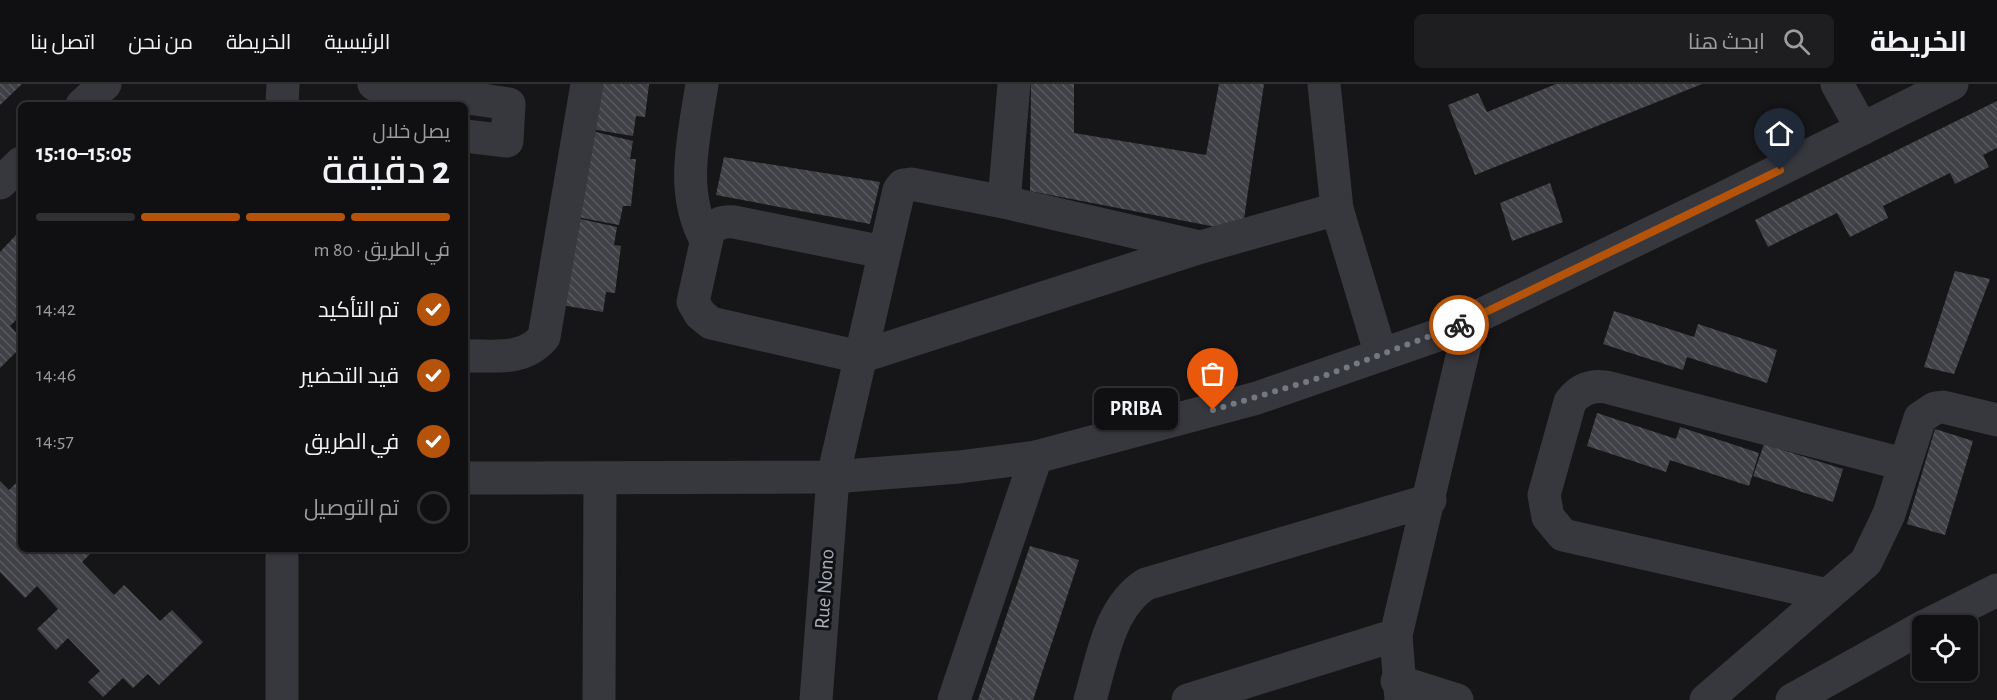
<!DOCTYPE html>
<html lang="ar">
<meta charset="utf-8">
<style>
body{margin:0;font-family:"Alegreya Sans",Cairo,sans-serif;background:#1e1e20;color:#f1f3f6;direction:rtl;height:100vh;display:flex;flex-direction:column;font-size:22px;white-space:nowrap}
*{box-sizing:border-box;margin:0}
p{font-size:20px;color:#9c9d9f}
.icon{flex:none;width:33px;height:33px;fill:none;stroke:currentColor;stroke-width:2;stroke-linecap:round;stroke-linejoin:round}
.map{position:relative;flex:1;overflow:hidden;direction:ltr}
.details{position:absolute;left:18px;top:18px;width:450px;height:450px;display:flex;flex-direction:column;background:#101012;border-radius:9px;box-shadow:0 2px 4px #0004,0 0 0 2px #303032;direction:rtl}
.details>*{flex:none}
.controls{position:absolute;left:1912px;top:531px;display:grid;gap:12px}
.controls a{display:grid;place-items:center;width:66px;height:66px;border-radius:9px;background:#101012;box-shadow:0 2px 4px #0004,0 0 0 2px #303032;font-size:30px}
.pin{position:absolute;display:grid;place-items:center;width:51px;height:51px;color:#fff;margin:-62px -26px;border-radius:50% 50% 50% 0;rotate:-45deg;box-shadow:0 0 6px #0007}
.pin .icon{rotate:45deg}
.courier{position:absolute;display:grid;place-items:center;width:60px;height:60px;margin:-30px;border:4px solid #b45309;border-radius:50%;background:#fff;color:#222;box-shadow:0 2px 8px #0007}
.bubble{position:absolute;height:42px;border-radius:9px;background:#101012;box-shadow:0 2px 4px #0004,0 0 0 2px #303032;font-size:20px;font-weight:600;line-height:42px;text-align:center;direction:rtl}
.headline em{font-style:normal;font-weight:600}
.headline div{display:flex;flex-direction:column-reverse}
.headline{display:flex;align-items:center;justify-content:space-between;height:102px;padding:0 18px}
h1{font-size:39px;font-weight:600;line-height:45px}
.bar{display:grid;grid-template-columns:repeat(4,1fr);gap:9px 6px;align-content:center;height:72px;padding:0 18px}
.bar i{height:8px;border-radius:4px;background:#303032}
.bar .active{background:#b45309}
.bar p{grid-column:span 4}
ol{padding:0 18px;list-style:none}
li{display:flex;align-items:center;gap:18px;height:66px}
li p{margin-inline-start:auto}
li .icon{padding:6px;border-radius:50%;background:#b45309;color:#fff;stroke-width:4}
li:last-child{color:#9c9d9f}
li i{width:33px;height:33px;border:3px solid #303032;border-radius:50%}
header{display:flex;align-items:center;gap:36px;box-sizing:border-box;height:84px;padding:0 30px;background:#101012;border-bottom:2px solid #303032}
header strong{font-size:28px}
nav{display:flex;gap:33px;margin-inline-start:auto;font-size:21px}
.search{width:420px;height:54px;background:#1e1e20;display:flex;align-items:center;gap:15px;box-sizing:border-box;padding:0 21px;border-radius:9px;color:#9c9d9f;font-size:22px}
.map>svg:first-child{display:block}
.building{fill:url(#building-back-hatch)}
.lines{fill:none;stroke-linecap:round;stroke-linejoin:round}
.minor{stroke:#37383e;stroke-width:33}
.tertiary{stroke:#37383e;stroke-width:33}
.done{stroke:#747981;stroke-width:6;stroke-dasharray:0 10.8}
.route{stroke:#b45309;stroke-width:8}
.labels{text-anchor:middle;stroke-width:6;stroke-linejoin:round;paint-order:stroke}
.street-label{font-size:21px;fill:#a7aeba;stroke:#111113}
</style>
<header>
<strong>الخريطة</strong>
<div class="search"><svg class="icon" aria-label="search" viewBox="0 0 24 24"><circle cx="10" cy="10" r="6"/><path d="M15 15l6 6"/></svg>ابحث هنا</div>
<nav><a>الرئيسية</a><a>الخريطة</a><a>من نحن</a><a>اتصل بنا</a></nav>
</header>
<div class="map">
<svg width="1997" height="616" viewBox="0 0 1997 616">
<defs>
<pattern id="building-back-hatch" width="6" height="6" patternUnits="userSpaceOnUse" patternTransform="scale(1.5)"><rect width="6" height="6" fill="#404146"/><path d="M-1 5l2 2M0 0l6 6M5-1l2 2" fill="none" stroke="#595a5f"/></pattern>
</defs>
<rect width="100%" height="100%" fill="#161618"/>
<g class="building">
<polygon points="0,0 22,0 0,21"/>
<polygon points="599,0 649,0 645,33 636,32 633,52 591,45"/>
<polygon points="1031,0 1074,0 1074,49 1206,71 1219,0 1264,0 1242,148 1030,107"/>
<polygon points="1556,0 1702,0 1475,91 1448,21 1478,9 1487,28"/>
<polygon points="1997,17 1997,64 1983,71 1989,83 1955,100 1950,89 1883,122 1888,134 1850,153 1837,129 1768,163 1755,136"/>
<polygon points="592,47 633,57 630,75 636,75 631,122 623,122 619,141 577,133"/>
<polygon points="724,73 880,98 870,140 716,111"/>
<polygon points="1550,99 1563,138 1512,157 1500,119"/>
<polygon points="576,134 617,143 614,161 621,162 615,209 606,208 603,228 561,221"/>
<polygon points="16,151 21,156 21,231 10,242 21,254 21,263 0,284 0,168"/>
<polygon points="1955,187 1990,195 1954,290 1924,283"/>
<polygon points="1614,227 1694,253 1698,240 1777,266 1767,299 1687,273 1683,286 1603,260"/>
<polygon points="1597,329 1676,355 1680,343 1759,369 1749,402 1670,376 1666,388 1587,362"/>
<polygon points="1935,345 1973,357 1945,451 1907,440"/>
<polygon points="1764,360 1843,385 1833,418 1753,392"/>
<polygon points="21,394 21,465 95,465 82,478 114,511 124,501 160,537 172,526 203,558 159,601 148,590 133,604 123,594 103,613 88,598 100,587 68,554 56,566 37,545 58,525 37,502 25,514 0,488 0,397 9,406"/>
<polygon points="1030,462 1079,476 1033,616 978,616"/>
</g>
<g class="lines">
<g class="minor">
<polyline points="374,0 509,20 507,57 465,52"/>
<path d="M702,0C694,53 679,107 706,156"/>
<polyline points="1324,0 1337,125"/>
<polyline points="1837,0 1862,45"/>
<polyline points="82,21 105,0"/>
<polyline points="0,99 21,79"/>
<polyline points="1004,118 1014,0"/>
<path d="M883,168L734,138C723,137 713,140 708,150L693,218L700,230L711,239L860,273L1201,163L1337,125L1381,271"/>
<path d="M465,272C495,271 523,278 544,253L587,0"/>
<path d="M1828,511L1563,451L1548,433L1544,411L1570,318C1579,306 1591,301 1606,303L1903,380"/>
<polyline points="1925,542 1997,506"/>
<polyline points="1397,597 1457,616"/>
<polyline points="599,616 600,394"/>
<polyline points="816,616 833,393 899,106 903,101 911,100 1004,118 1200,163"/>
<polyline points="954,616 1036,373"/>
<path d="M1090,616C1102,576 1109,523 1146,500L1430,416"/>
<polyline points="1188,616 1396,551"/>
<polyline points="1401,616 1396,551 1471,235"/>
<polyline points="1706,616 1866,478 1889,430 1920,334 1935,324 1943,323 1997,336"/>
<polyline points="1792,616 1923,543"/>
</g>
<g class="tertiary">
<polyline points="282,21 283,0"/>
<polyline points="465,394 833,393 959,383 1036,373 1257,314 1441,250 1719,116 1952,0"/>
<polyline points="282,616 282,465"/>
</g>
</g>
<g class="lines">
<polyline class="done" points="1213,326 1316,295 1459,241"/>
<polyline class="route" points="1459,241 1780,86"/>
</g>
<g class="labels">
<g class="street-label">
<text transform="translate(824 505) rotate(-86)" y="7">Rue Nono</text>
</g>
</g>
</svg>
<div class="controls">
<a><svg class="icon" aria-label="locate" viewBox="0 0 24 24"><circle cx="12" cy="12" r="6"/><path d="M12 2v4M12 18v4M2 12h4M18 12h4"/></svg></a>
</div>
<div class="pin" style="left:1213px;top:326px;background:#ea580c"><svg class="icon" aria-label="bag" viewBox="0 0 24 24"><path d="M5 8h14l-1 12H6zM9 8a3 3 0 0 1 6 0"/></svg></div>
<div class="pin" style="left:1780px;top:86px;background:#1f2937"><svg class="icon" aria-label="home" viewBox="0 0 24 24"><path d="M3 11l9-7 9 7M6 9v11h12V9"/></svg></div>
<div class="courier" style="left:1459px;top:241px"><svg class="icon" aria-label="bike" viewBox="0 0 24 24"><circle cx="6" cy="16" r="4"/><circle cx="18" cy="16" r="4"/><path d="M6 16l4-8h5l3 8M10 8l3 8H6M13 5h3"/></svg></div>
<div class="bubble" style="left:1094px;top:304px;width:84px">PRIBA</div>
<section class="details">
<div class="headline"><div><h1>2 دقيقة</h1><p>يصل خلال</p></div><em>15:05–15:10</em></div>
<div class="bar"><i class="active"></i><i class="active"></i><i class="active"></i><i></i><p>في الطريق · 80 m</p></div>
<ol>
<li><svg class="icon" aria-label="check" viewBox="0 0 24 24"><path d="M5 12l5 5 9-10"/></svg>تم التأكيد<p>14:42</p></li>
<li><svg class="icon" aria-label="check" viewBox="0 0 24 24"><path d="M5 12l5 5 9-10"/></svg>قيد التحضير<p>14:46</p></li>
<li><svg class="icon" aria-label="check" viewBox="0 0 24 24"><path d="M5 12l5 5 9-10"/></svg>في الطريق<p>14:57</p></li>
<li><i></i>تم التوصيل</li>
</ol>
</section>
</div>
